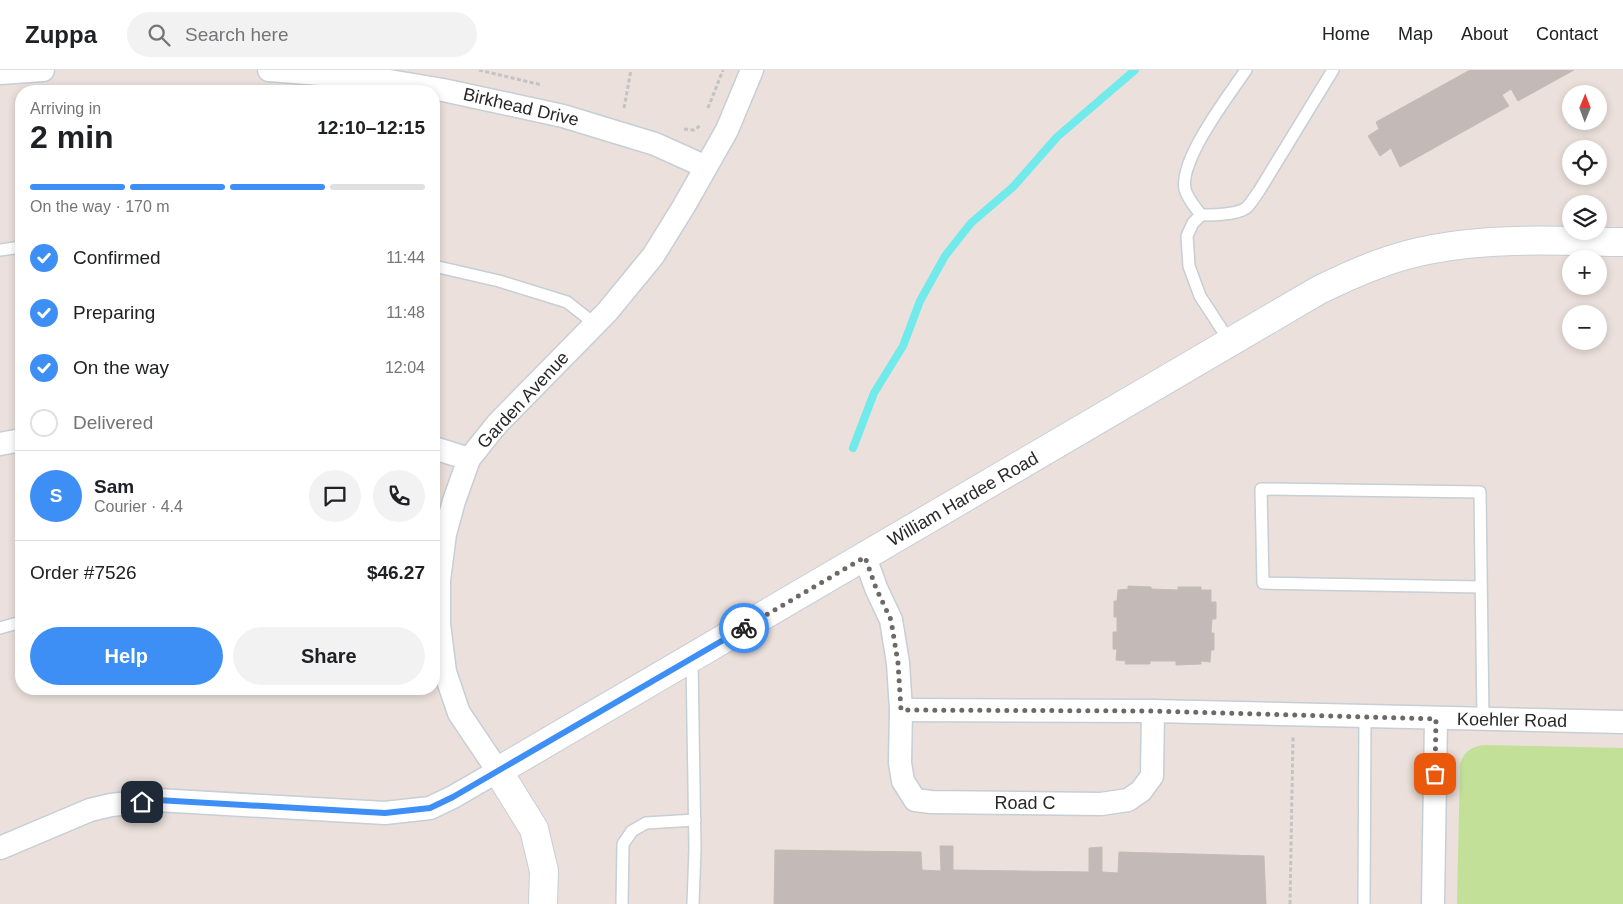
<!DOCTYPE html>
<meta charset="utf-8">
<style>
body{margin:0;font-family:Helvetica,sans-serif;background:#f2f2f2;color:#202124;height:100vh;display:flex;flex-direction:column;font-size:19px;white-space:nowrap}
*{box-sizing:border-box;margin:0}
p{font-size:16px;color:#757577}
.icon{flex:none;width:28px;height:28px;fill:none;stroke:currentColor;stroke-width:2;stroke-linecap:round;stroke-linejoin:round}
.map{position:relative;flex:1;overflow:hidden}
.side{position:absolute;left:15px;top:15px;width:425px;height:610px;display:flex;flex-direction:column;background:#fff;border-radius:20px;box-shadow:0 2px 8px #0003}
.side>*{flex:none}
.needle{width:32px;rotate:1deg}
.controls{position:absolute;left:1562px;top:15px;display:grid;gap:10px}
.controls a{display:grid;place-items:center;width:45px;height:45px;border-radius:50%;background:#fff;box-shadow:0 2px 8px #0003;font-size:25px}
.pin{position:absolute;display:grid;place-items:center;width:42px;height:42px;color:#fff;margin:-21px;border-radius:10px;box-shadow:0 2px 8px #0006}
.courier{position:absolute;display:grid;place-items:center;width:50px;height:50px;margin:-25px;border:4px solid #3e8ff5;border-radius:50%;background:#fff;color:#222;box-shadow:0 1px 6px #0007}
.summary em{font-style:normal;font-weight:700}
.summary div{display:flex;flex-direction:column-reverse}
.summary{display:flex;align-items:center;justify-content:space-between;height:85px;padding:0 15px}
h1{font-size:32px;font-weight:700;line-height:38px}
.bar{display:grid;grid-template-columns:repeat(4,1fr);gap:8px 5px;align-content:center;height:60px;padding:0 15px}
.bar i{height:6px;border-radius:4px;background:#e0e0e0}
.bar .on{background:#3e8ff5}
.bar p{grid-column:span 4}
.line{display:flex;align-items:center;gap:12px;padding:0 15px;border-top:1px solid #e0e0e0}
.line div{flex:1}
.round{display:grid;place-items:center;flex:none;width:52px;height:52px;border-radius:26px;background:#f2f2f2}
ol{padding:0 15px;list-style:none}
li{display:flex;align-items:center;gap:15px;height:55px}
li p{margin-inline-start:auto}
li .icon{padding:5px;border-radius:50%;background:#3e8ff5;color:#fff;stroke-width:4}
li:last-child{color:#757577}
li i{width:28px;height:28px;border:2px solid #e0e0e0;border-radius:50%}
.cta{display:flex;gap:10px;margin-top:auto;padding:10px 15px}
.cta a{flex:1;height:58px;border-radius:30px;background:#3e8ff5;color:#fff;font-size:20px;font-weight:700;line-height:58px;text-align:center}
.cta a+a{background:#f2f2f2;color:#202124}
header{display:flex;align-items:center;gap:30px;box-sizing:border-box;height:70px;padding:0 25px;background:#fff;border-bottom:1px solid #e0e0e0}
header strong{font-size:24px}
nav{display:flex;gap:28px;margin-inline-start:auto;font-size:18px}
.search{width:350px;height:45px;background:#f2f2f2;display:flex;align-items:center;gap:12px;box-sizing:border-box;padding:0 18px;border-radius:28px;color:#757577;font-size:19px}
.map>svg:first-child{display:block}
.green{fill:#c3e098}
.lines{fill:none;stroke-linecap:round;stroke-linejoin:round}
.stream{stroke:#70eaeb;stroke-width:8}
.building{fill:#c3bab7;stroke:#c6bbb5}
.lane-casing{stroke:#c6ced6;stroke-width:14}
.street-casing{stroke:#c6ced6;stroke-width:25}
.secondary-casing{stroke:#c6ced6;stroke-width:30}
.path{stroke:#c3c3c3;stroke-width:3;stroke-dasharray:4 2.5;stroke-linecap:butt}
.lane{stroke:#fff;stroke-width:11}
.street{stroke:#fff;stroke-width:22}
.secondary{stroke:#fff;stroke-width:28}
.done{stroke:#6d6967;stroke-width:5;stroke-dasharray:0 9}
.route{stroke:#3e8ff5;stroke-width:6}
.labels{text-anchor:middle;stroke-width:5;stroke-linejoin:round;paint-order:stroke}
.street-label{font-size:18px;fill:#292929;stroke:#fff}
</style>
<header>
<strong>Zuppa</strong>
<div class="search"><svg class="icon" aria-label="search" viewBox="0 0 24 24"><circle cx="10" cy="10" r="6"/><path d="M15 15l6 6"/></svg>Search here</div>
<nav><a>Home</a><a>Map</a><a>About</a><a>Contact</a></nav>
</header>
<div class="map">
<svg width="1623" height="834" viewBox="0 0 1623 834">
<rect width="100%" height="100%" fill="#ebe0db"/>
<path class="green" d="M1486,675L1623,678V834H1457L1460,694C1464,681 1472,676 1486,675Z"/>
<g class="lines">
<polyline class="stream" points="853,378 874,323 903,276 920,231 945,186 971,153 1013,117 1057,67 1135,0"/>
</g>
<g class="building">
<polygon points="1470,0 1574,0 1518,31 1511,19 1502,25 1509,36 1400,97 1391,78 1380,86 1368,66 1379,59 1376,52"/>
<polygon points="1128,516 1151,517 1151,519 1178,520 1178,517 1201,517 1201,520 1211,520 1211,532 1216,532 1216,549 1212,549 1211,563 1214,563 1214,580 1211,580 1210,592 1201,591 1201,594 1176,595 1176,591 1150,591 1150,594 1125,594 1126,591 1116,590 1117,579 1113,579 1113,562 1117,562 1117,547 1114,547 1114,531 1117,531 1118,520 1128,519"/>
<polygon points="940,776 953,776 953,800 1089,802 1089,778 1102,777 1102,802 1118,803 1119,782 1264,786 1266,834 774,834 775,780 921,782 922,800 941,801"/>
</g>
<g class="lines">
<g class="lane-casing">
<g id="lane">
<path d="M1201,145C1195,137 1187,128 1185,119C1179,90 1229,25 1246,0"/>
<polyline points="0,180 21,177"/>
<polyline points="434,196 499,211 567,232 595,254"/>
<path d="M1230,272L1200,226L1189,196L1187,166L1193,153L1201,145C1213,145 1236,145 1246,138C1251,134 1255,126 1259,121L1333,0"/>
<polyline points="1481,517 1263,513 1261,419 1480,422 1483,649"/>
<polyline points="0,558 21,552"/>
<polyline points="692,590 695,779 693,834"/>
<polyline points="622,834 623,774 632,761 646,753 695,750"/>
<polyline points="1364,834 1365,647"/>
</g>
</g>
<g class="street-casing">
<g id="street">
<polyline points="269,0 371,8 443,20 563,46 655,74 706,97"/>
<polyline points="0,3 43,0"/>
<polyline points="0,374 21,370"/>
<polyline points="434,378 469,389"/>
<polyline points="865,487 876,518 891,550 898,593 901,640 900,693 903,711 915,730 931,732 1101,734 1128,730 1141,721 1152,706 1153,641"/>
<polyline points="901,640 1153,641 1623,652"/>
<polyline points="0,778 90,740 111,735 157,730 385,743 430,738 453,727 498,701 459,643 445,602 439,554 439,510 445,464 454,431 469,389 497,354 607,242 653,186 684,136 727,60 752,0"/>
<polyline points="1433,834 1436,649"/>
</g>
</g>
<g class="secondary-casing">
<path id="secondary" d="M543,834L544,801L534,759L498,701L1319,220C1356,202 1393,186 1433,179C1496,167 1560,171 1623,172"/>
</g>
<g class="path">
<polyline points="479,0 542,15"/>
<polyline points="624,38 631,0"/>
<polyline points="708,38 723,0"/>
<polyline points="684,59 694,60 701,55"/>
<polyline points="1290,834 1293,667"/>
</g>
<use href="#lane" class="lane"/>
<use href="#street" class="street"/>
<use href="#secondary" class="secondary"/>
</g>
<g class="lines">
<polyline class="done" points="744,558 865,487 876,518 891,550 898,593 901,640 1153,641 1436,649 1435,704"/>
<polyline class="route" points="142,732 157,730 385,743 430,738 453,727 744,558"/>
</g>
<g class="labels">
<g class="street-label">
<text transform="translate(521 37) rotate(13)" y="6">Birkhead Drive</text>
<text transform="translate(523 330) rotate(-47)" y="6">Garden Avenue</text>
<text transform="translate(963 429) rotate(-30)" y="6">William Hardee Road</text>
<text transform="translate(1512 650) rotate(1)" y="6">Koehler Road</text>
<text x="1025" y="739">Road C</text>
</g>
</g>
</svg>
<div class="controls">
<a><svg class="needle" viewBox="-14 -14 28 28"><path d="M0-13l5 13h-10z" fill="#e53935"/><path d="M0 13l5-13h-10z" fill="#757577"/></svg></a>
<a><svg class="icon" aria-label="locate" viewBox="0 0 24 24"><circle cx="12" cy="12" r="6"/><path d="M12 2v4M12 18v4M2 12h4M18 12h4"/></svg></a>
<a><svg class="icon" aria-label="layers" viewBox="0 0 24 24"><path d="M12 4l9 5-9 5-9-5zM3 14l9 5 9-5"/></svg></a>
<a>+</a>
<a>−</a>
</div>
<div class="pin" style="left:1435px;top:704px;background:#ea580c"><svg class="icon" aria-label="bag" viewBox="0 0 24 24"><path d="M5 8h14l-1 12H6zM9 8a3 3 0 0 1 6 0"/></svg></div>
<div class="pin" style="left:142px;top:732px;background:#1f2937"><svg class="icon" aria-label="home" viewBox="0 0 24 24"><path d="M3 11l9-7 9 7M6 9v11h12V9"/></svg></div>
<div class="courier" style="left:744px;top:558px"><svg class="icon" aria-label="bike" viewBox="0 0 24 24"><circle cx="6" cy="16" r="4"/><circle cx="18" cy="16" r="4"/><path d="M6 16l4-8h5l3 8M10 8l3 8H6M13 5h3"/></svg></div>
<section class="side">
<div class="summary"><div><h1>2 min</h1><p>Arriving in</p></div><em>12:10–12:15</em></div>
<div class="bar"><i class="on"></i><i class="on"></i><i class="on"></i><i></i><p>On the way · 170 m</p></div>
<ol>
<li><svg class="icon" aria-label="check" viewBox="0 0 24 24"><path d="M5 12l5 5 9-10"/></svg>Confirmed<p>11:44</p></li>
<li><svg class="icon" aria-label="check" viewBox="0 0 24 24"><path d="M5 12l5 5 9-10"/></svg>Preparing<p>11:48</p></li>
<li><svg class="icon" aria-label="check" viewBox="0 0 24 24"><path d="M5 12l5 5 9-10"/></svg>On the way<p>12:04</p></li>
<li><i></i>Delivered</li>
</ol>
<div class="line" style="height:90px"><b class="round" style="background:#3e8ff5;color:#fff">S</b><div><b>Sam</b><p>Courier · 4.4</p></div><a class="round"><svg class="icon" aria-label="chat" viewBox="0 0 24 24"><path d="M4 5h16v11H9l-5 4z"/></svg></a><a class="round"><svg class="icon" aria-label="phone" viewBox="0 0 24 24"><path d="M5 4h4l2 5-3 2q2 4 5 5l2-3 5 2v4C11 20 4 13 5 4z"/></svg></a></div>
<div class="line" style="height:65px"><div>Order #7526</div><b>$46.27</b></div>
<div class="cta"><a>Help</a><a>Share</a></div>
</section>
</div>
